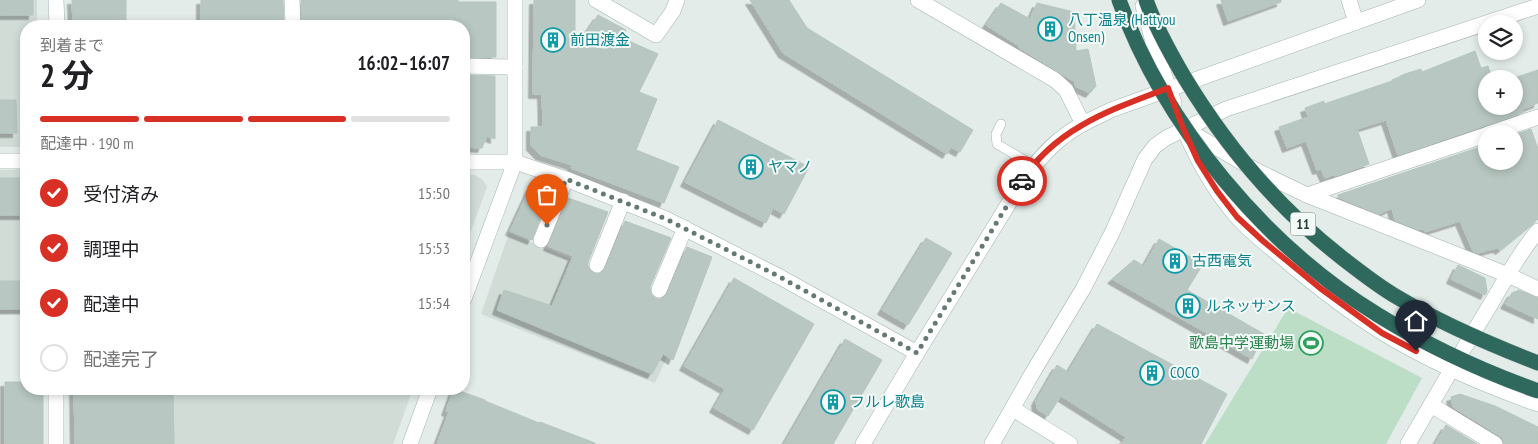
<!DOCTYPE html>
<html lang="ja">
<meta charset="utf-8">
<style>
body{margin:0;font-family:"PT Sans Narrow","Noto Sans JP",sans-serif;background:#f2f2f2;color:#202124;height:100vh;display:flex;flex-direction:column;font-size:19px;white-space:nowrap}
*{box-sizing:border-box;margin:0}
p{font-size:16px;color:#757577}
.icon{flex:none;width:28px;height:28px;fill:none;stroke:currentColor;stroke-width:2;stroke-linecap:round;stroke-linejoin:round}
.map{position:relative;flex:1;overflow:hidden}
.panel{position:absolute;left:20px;top:20px;width:450px;height:375px;display:flex;flex-direction:column;background:#fff;border-radius:20px;box-shadow:0 2px 8px #0003}
.panel>*{flex:none}
.controls{position:absolute;left:1478px;top:15px;display:grid;gap:10px}
.controls a{display:grid;place-items:center;width:45px;height:45px;border-radius:50%;background:#fff;box-shadow:0 2px 8px #0003;font-size:25px}
.pin{position:absolute;display:grid;place-items:center;width:42px;height:42px;color:#fff;margin:-51px -21px;border-radius:50% 50% 50% 0;rotate:-45deg;box-shadow:0 0 5px #0007}
.pin .icon{rotate:45deg}
.courier{position:absolute;display:grid;place-items:center;width:50px;height:50px;margin:-25px;border:4px solid #d93025;border-radius:50%;background:#fff;color:#222;box-shadow:0 1px 6px #0007}
.head em{font-style:normal;font-weight:700}
.head div{display:flex;flex-direction:column-reverse}
.head{display:flex;align-items:center;justify-content:space-between;height:85px;padding:0 20px}
h1{font-size:32px;font-weight:700;line-height:38px}
.bar{display:grid;grid-template-columns:repeat(4,1fr);gap:8px 5px;align-content:center;height:60px;padding:0 20px}
.bar i{height:6px;border-radius:4px;background:#e0e0e0}
.bar .active{background:#d93025}
.bar p{grid-column:span 4}
ol{padding:0 20px;list-style:none}
li{display:flex;align-items:center;gap:15px;height:55px}
li p{margin-inline-start:auto}
li .icon{padding:5px;border-radius:50%;background:#d93025;color:#fff;stroke-width:4}
li:last-child{color:#757577}
li i{width:28px;height:28px;border:2px solid #e0e0e0;border-radius:50%}
.map>svg:first-child{display:block}
.built{fill:#d1dcd7}
.green{fill:#bcddc6}
.building{fill:#b8c7c1;stroke:#b5c6bf;filter:url(#shadow)}
.lines{fill:none;stroke-linecap:round;stroke-linejoin:round}
.lane-casing{stroke:#a6b4af;stroke-width:10}
.street-casing{stroke:#a6b4af;stroke-width:16}
.secondary-casing{stroke:#a1b8b0;stroke-width:16}
.lane{stroke:#fff;stroke-width:9}
.street{stroke:#fff;stroke-width:15}
.secondary{stroke:#fff;stroke-width:15}
.highway-bridge-casing{stroke:#c1c9c7;stroke-width:16;stroke-linecap:butt}
.highway-bridge{stroke:#2f695e;stroke-width:15}
.done{stroke:#667a75;stroke-width:5;stroke-dasharray:0 9}
.route{stroke:#d93025;stroke-width:6}
.labels{text-anchor:middle;stroke-width:4;stroke-linejoin:round;paint-order:stroke}
.shield{fill:#f3f9f6;stroke:#617570;stroke-width:1}
.shield-label{font-size:14px;font-weight:bold;fill:#233d37}
.culture-label{font-size:15px;fill:#0d838f;stroke:#f3f9f6;text-anchor:start}
.leisure-label{font-size:15px;fill:#27864d;stroke:#f3f9f6;text-anchor:end}
</style>
<div class="map">
<svg width="1538" height="444" viewBox="0 0 1538 444">
<defs>
<filter id="shadow"><feDropShadow dx="-4.5" dy="4.5" stdDeviation="0" flood-color="#0004"/></filter>
</defs>
<rect width="100%" height="100%" fill="#e3ece8"/>
<g class="built">
<polygon points="0,0 37,0 37,26 26,26 26,147 0,147"/>
<polygon points="26,169 26,315 0,315 0,170"/>
<polygon points="464,175 475,175 483,180 487,187 464,250"/>
<polygon points="509,233 690,308 655,383 481,314"/>
<polygon points="120,389 413,389 393,444 120,444"/>
</g>
<polygon class="green" points="1288,308 1422,378 1386,444 1205,444"/>
<g class="building">
<rect x="0" y="0" width="33" height="15"/>
<polygon points="72,0 126,0 126,26 73,26"/>
<polygon points="201,0 283,0 284,26 201,26"/>
<polygon points="301,0 458,0 458,2 496,2 496,57 464,57 464,26 302,26"/>
<polygon points="534,0 575,0 575,50 598,15 626,30 622,38 658,54 639,92 657,99 636,150 679,167 664,203 571,168 572,165 540,155 531,146 531,127 543,127 542,94 533,94"/>
<polygon points="750,0 789,0 807,28 973,130 960,152 951,147 947,154 783,53"/>
<polygon points="1221,0 1281,0 1281,2 1228,21"/>
<polygon points="1001,3 1030,19 1037,3 1074,12 1076,51 1088,49 1096,86 1090,93 1075,86 1075,82 1018,47 1019,46 986,25"/>
<polygon points="1475,51 1481,68 1488,66 1492,79 1486,79 1486,106 1514,106 1514,79 1511,79 1538,70 1538,103 1523,109 1524,112 1398,155 1386,120 1357,129 1369,164 1335,176 1335,174 1325,178 1321,169 1317,170 1306,141 1287,148 1279,127 1308,117 1305,108 1324,101 1324,104 1392,81 1392,80 1405,74 1421,69 1422,72"/>
<polygon points="464,75 495,76 495,139 487,136 482,148 464,147"/>
<polygon points="0,100 16,100 17,133 0,133"/>
<polygon points="718,120 809,167 784,214 773,208 766,223 685,182"/>
<polygon points="1531,129 1538,149 1538,219 1500,250 1497,248 1478,253 1473,251 1460,221 1425,232 1423,229 1417,229 1395,220 1392,208 1379,214 1338,197 1338,195 1486,145 1486,161 1514,161 1514,135"/>
<rect x="0" y="178" width="24" height="37"/>
<polygon points="531,186 550,193 532,240 510,231"/>
<polygon points="568,198 608,212 588,262 588,267 593,273 599,274 605,269 625,221 671,238 650,287 651,295 656,299 661,299 667,294 687,247 712,257 673,360 663,354 652,374 497,310 504,290 552,306 573,256 548,246"/>
<polygon points="926,238 952,253 908,325 882,310"/>
<polygon points="1159,239 1203,264 1187,290 1264,334 1252,359 1112,279 1134,260 1144,266"/>
<polygon points="1458,265 1485,278 1487,291 1485,295 1451,279"/>
<polygon points="734,278 814,324 753,430 714,408 725,389 684,366"/>
<rect x="0" y="281" width="26" height="28"/>
<polygon points="1519,290 1538,298 1538,319 1505,304 1512,293"/>
<polygon points="1097,324 1227,394 1201,444 1121,444 1126,437 1061,396 1048,416 1037,409 1036,401 1057,365 1068,372"/>
<polygon points="845,339 882,360 833,444 784,444"/>
<polygon points="5,382 26,382 26,389 43,389 43,444 5,444"/>
<polygon points="74,389 173,389 174,444 75,444"/>
<polygon points="454,389 485,400 485,401 539,423 540,422 595,443 595,444 437,444 449,412 446,411"/>
<polygon points="1460,394 1495,406 1538,427 1538,444 1504,444 1503,439 1500,436 1453,407 1451,397"/>
<polygon points="1446,425 1477,444 1435,444"/>
</g>
<g class="lines">
<g class="lane-casing">
<polyline id="lane" points="1001,124 996,134 997,144 1034,166"/>
</g>
<g class="street-casing">
<g id="street">
<polyline points="56,0 57,26"/>
<polyline points="292,0 293,26"/>
<polyline points="596,0 656,35 673,11 677,0"/>
<polyline points="918,0 1055,80 1066,90 1083,124"/>
<polyline points="1349,0 1356,22"/>
<polyline points="464,66 515,67"/>
<polyline points="1187,130 1255,170 1307,195 1508,275 1538,289"/>
<polyline points="1488,134 1538,117"/>
<polyline points="0,161 26,161"/>
<polyline points="464,162 515,162 566,179 666,219 780,277 917,353"/>
<polyline points="1307,195 1486,135"/>
<polyline points="541,240 566,179"/>
<polyline points="597,265 623,201"/>
<polyline points="659,290 685,228"/>
<polyline points="1431,405 1495,444"/>
<polyline points="1013,409 1070,444"/>
<polyline points="56,444 56,389"/>
<path d="M863,444L917,353L1025,177C1036,163 1048,148 1063,137C1077,125 1095,118 1111,110L1418,0"/>
<polyline points="992,444 1033,372 1083,289 1112,233 1145,159 1155,146 1166,138 1226,109 1538,6"/>
<path d="M1408,444C1436,396 1463,349 1492,302C1506,278 1520,252 1538,231"/>
</g>
</g>
<g class="secondary-casing">
<g id="secondary">
<polyline points="1143,6 1154,45 1174,103"/>
<path d="M1187,136C1200,165 1216,193 1237,217C1253,235 1273,249 1291,265C1320,289 1351,313 1383,333C1432,363 1484,385 1538,404"/>
<polyline points="464,299 515,162 515,0"/>
<polyline points="410,444 430,389"/>
</g>
</g>
<use href="#lane" class="lane"/>
<use href="#street" class="street"/>
<use href="#secondary" class="secondary"/>
<g class="highway-bridge-casing">
<g id="highway-bridge">
<path d="M1119,0C1164,125 1265,246 1378,315C1428,346 1482,371 1538,391"/>
<path d="M1146,0C1155,26 1169,51 1183,75C1225,145 1277,207 1341,257C1359,271 1378,286 1397,297C1442,324 1489,344 1538,363"/>
</g>
</g>
<use href="#highway-bridge" class="highway-bridge"/>
</g>
<g class="lines">
<polyline class="done" points="547,225 566,179 666,219 780,277 917,353 1022,181"/>
<path class="route" d="M1022,181C1055,128 1113,109 1168,88L1183,128L1198,161L1217,191L1237,217L1263,241L1320,288L1382,333L1416,351"/>
</g>
<defs>
<g id="building-ring" transform="scale(1.25)"><circle r="9.5" fill="#f3f9f6" stroke="#0f9aa8" stroke-width="1.5"/><path d="M-4-6H4V6H1V3H-1V6H-4ZM-2.5-4.3h1.7v1.8h-1.7ZM.8-4.3h1.7v1.8H.8ZM-2.5-1h1.7V.8h-1.7ZM.8-1h1.7V.8H.8Z" fill="#0f9aa8"/></g>
<g id="stadium-ring" transform="scale(1.25)"><circle r="9.5" fill="#f3f9f6" stroke="#2e9e5b" stroke-width="1.5"/><path d="M0-5a6.5 5 0 1 0 0 10a6.5 5 0 1 0 0-10ZM-3.5-1.8h7v3.6h-7Z" fill="#2e9e5b"/></g>
</defs>
<g fill-rule="evenodd">
<use href="#building-ring" x="1050" y="29"/>
<use href="#building-ring" x="553" y="40"/>
<use href="#building-ring" x="751" y="167"/>
<use href="#building-ring" x="1175" y="261"/>
<use href="#building-ring" x="1188" y="306"/>
<use href="#stadium-ring" x="1311" y="343"/>
<use href="#building-ring" x="1152" y="373"/>
<use href="#building-ring" x="833" y="402"/>
</g>
<g class="labels">
<rect class="shield" x="1290.5" y="212.5" width="25" height="23" rx="4"/>
<g class="shield-label">
<text x="1303" y="229">11</text>
</g>
<g class="culture-label">
<text x="1068" y="25">八丁温泉 (Hattyou<tspan x="1068" dy="17">Onsen)</tspan></text>
<text x="570" y="45">前田渡金</text>
<text x="768" y="172">ヤマノ</text>
<text x="1192" y="266">古西電気</text>
<text x="1206" y="311">ルネッサンス</text>
<text x="1170" y="378">COCO</text>
<text x="850" y="407">フルレ歌島</text>
</g>
<g class="leisure-label">
<text x="1294" y="348">歌島中学運動場</text>
</g>
</g>
</svg>
<div class="controls">
<a><svg class="icon" aria-label="layers" viewBox="0 0 24 24"><path d="M12 4l9 5-9 5-9-5zM3 14l9 5 9-5"/></svg></a>
<a>+</a>
<a>−</a>
</div>
<div class="pin" style="left:547px;top:225px;background:#ea580c"><svg class="icon" aria-label="bag" viewBox="0 0 24 24"><path d="M5 8h14l-1 12H6zM9 8a3 3 0 0 1 6 0"/></svg></div>
<div class="pin" style="left:1416px;top:351px;background:#1f2937"><svg class="icon" aria-label="home" viewBox="0 0 24 24"><path d="M3 11l9-7 9 7M6 9v11h12V9"/></svg></div>
<div class="courier" style="left:1022px;top:181px"><svg class="icon" aria-label="car" viewBox="0 0 24 24"><path d="M5 17H2v-5l4-1 3-4h7l3 4 3 1v5h-3M9 17h6M6 11h13"/><circle cx="7" cy="17" r="2"/><circle cx="17" cy="17" r="2"/></svg></div>
<section class="panel">
<div class="head"><div><h1>2 分</h1><p>到着まで</p></div><em>16:02–16:07</em></div>
<div class="bar"><i class="active"></i><i class="active"></i><i class="active"></i><i></i><p>配達中 · 190 m</p></div>
<ol>
<li><svg class="icon" aria-label="check" viewBox="0 0 24 24"><path d="M5 12l5 5 9-10"/></svg>受付済み<p>15:50</p></li>
<li><svg class="icon" aria-label="check" viewBox="0 0 24 24"><path d="M5 12l5 5 9-10"/></svg>調理中<p>15:53</p></li>
<li><svg class="icon" aria-label="check" viewBox="0 0 24 24"><path d="M5 12l5 5 9-10"/></svg>配達中<p>15:54</p></li>
<li><i></i>配達完了</li>
</ol>
</section>
</div>
